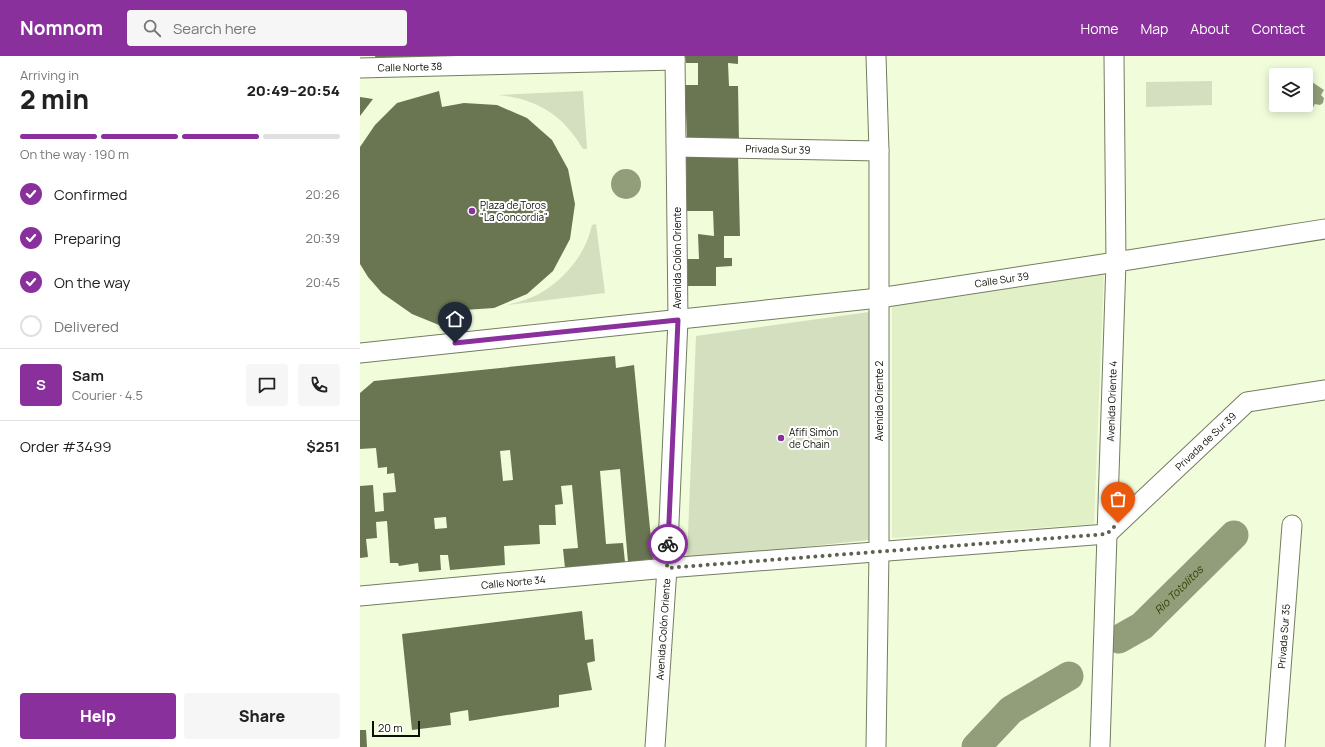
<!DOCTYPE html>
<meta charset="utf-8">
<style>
body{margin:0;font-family:Manrope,sans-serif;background:#f6f6f6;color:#222;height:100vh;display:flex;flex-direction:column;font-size:15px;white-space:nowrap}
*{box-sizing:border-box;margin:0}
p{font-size:13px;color:#767676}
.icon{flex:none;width:22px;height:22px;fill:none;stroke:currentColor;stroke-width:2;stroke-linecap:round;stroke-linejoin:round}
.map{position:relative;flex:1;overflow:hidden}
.details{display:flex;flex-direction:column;background:#fff;width:360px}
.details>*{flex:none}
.tools{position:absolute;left:909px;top:12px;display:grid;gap:8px}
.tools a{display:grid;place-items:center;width:44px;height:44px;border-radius:4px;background:#fff;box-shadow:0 2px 10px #0003;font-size:20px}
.scale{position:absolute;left:12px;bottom:10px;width:48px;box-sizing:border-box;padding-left:4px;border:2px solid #0c0f05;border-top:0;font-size:11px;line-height:14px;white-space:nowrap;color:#0c0f05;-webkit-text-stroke:3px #fff;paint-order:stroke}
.pin{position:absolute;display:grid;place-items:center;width:34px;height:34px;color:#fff;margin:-41px -17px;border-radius:50% 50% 50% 0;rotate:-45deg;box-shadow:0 0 4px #0007}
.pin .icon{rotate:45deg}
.courier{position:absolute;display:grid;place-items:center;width:40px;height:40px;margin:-20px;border:3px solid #89309c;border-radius:50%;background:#fff;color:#222;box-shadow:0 1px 5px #0007}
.head em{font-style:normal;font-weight:800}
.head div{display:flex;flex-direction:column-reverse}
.head{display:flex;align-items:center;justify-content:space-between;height:68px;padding:0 20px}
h1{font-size:26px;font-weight:800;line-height:30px}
.bar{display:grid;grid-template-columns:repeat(4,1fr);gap:6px 4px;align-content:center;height:48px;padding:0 20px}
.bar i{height:5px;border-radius:3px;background:#e0e0e0}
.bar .active{background:#89309c}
.bar p{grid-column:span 4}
.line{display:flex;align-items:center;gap:10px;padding:0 20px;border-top:1px solid #e0e0e0}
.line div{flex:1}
.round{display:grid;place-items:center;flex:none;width:42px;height:42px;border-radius:4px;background:#f6f6f6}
ol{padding:0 20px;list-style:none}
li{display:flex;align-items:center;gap:12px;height:44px}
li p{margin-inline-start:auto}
li .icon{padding:4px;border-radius:50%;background:#89309c;color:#fff;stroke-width:4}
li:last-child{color:#767676}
li i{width:22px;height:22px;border:2px solid #e0e0e0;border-radius:50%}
.button{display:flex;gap:8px;margin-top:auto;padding:8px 20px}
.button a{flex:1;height:46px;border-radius:4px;background:#89309c;color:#fff;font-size:16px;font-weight:800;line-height:46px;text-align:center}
.button a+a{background:#f6f6f6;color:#222}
header{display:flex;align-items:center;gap:24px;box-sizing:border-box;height:56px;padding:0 20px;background:#89309c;color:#fff}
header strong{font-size:19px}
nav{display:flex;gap:22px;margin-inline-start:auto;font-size:14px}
.search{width:280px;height:36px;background:#f6f6f6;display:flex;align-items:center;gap:10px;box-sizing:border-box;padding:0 14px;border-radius:4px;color:#767676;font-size:15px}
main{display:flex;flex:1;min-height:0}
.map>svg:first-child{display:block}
.built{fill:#e2f0c8}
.green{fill:#d4dfc0}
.water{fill:#919e79}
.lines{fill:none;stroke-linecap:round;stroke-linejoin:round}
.river{stroke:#919e79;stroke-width:29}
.building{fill:#6a7552;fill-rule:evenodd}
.minor-casing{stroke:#737d60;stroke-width:21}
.minor{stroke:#fff;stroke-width:19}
.done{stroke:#5c6250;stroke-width:4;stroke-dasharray:0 7.2}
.route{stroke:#89309c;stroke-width:5}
.poi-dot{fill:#89309c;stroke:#fff;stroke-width:1.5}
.labels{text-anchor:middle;stroke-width:4;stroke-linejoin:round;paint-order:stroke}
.street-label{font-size:10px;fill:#0c0f05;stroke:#fff}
.poi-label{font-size:10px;fill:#0c0f05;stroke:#fff;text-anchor:start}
.water-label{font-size:11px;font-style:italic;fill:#303f00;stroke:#fff}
</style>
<header>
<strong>Nomnom</strong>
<div class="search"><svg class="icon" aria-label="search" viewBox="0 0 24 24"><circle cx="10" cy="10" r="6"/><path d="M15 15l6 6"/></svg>Search here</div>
<nav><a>Home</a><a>Map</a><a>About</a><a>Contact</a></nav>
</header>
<main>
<section class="details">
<div class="head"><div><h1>2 min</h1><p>Arriving in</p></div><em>20:49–20:54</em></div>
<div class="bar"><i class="active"></i><i class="active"></i><i class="active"></i><i></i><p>On the way · 190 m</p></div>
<ol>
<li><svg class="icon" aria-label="check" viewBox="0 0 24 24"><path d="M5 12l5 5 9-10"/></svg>Confirmed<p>20:26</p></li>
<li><svg class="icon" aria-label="check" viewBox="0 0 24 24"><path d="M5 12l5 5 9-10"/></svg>Preparing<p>20:39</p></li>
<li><svg class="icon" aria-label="check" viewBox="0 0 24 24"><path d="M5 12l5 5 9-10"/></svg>On the way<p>20:45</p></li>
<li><i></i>Delivered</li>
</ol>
<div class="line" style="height:72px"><b class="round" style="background:#89309c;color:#fff">S</b><div><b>Sam</b><p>Courier · 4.5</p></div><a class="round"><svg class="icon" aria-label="chat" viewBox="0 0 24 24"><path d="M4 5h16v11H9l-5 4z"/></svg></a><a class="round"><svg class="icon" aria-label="phone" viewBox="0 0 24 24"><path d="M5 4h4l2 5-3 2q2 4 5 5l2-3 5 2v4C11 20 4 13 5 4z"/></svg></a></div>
<div class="line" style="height:52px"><div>Order #3499</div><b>$251</b></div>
<div class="button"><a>Help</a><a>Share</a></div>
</section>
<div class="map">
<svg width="965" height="691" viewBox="0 0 965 691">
<rect width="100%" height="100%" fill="#f1fcdb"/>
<polygon class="built" points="744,214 734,468 532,482 532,249"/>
<g class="green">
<polygon points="852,25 852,49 786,51 786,26"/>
<path d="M223,35L227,93H223C203,59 177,43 138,39Z"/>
<path d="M236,168L245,237L147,249C158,246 171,243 182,236C206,222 226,197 232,169Z"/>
<polygon points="509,256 509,484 327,503 336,280"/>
</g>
<g class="water">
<polygon points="946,22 964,34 961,39 964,42 963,47 960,49 955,48 952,53 946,49"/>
<circle cx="266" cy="128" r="15"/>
</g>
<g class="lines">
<g class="river">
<path id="s1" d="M759,583L782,570L874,479"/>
<polyline points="616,691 651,654 709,620"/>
</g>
</g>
<g class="building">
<polygon points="15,0 64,0 64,1 16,3"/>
<polygon points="325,0 378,0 378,8 368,7 369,30 378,30 379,85 327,83 325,29 338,29 338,7 326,7"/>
<polygon points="79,35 82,51 104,47 137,49 167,62 192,84 208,113 215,148 210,183 193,215 167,238 134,252 104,254 105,269 79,269 52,258 22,237 8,221 0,208 0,91 15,69 37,47"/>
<polygon points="0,41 13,43 0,60"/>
<polygon points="326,100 378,100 380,180 364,180 364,202 372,202 372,210 356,211 356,230 328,230 327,203 339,203 338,178 354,180 353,155 327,155"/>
<path d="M255,300L256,312L274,309L293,503L268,506L260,413L240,415L246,488L263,487L265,506L205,512L203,493L218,492L212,429L201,430L203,448L195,449L196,469H179L180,488L144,490L145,509L90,514L88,499H80L81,514L59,516L58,507L39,510L38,507H30L27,465L16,466L17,482L6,483L8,501L0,502V430L13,429L15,456L24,455L23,437L36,436L34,417L27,418V411L18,412L16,392L0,393V337L14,325ZM150,394L153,424L143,425L140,395ZM86,461L87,472L75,473L74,462Z"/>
<polygon points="222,555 225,584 233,583 235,605 227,607 232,634 199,639 199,651 109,665 108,654 90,657 91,669 52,674 42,578"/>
<polygon points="0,674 6,674 7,691 0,691"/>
</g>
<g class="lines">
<g class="minor-casing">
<g id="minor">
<polyline points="516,0 519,95 519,495 516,691"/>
<path id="s2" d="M0,12L315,4"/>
<path id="s3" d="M317,91L519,95"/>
<path id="s4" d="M0,297L519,242L756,206L965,173"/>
<path id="s5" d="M0,540L307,512L747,478L887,346L965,334"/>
<path id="s6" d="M295,691L307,512L318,264L315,0"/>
<path id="s7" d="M740,691L756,206L754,0"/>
<path id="s8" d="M915,691L932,469"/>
</g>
</g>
<use href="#minor" class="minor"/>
</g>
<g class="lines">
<polyline class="done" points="308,488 307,512 747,478 758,467"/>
<polyline class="route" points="95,287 318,264 308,488"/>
</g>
<g class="poi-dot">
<circle cx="112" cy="155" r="4"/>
<circle cx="421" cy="382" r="4"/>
</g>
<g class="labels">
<g class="street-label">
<text dy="4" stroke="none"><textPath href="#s2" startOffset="50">Calle Norte 38</textPath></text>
<text dy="4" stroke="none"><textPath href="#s3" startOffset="101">Privada Sur 39</textPath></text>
<text transform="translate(317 202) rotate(-90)" y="4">Avenida Colón Oriente</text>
<text dy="4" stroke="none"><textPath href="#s4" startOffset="646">Calle Sur 39</textPath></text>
<text transform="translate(519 345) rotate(-90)" y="4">Avenida Oriente 2</text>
<text dy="4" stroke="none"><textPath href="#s7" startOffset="346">Avenida Oriente 4</textPath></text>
<text dy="4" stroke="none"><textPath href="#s5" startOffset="885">Privada de Sur 39</textPath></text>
<text dy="4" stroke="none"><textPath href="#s5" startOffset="154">Calle Norte 34</textPath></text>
<text dy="4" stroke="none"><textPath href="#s6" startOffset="118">Avenida Colón Oriente</textPath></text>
<text dy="4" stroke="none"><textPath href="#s8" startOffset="111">Privada Sur 35</textPath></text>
</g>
<g class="poi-label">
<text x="120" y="153">Plaza de Toros<tspan x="120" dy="12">"La Concordia"</tspan></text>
<text x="429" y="380">Afifi Simón<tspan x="429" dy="12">de Chain</tspan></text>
</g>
<g class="water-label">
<text dy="4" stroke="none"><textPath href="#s1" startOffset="78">Rio Totolitos</textPath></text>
</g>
</g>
</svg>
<div class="tools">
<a><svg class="icon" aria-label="layers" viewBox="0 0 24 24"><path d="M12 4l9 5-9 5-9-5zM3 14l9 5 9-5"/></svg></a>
</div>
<div class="scale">20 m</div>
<div class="pin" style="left:758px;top:467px;background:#ea580c"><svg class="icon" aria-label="bag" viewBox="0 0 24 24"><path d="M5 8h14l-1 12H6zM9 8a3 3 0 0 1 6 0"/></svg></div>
<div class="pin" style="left:95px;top:287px;background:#1f2937"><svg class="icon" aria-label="home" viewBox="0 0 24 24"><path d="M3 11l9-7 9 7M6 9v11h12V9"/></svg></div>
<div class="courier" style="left:308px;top:488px"><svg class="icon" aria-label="bike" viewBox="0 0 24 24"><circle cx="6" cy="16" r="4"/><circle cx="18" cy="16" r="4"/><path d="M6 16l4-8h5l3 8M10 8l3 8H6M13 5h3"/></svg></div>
</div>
</main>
